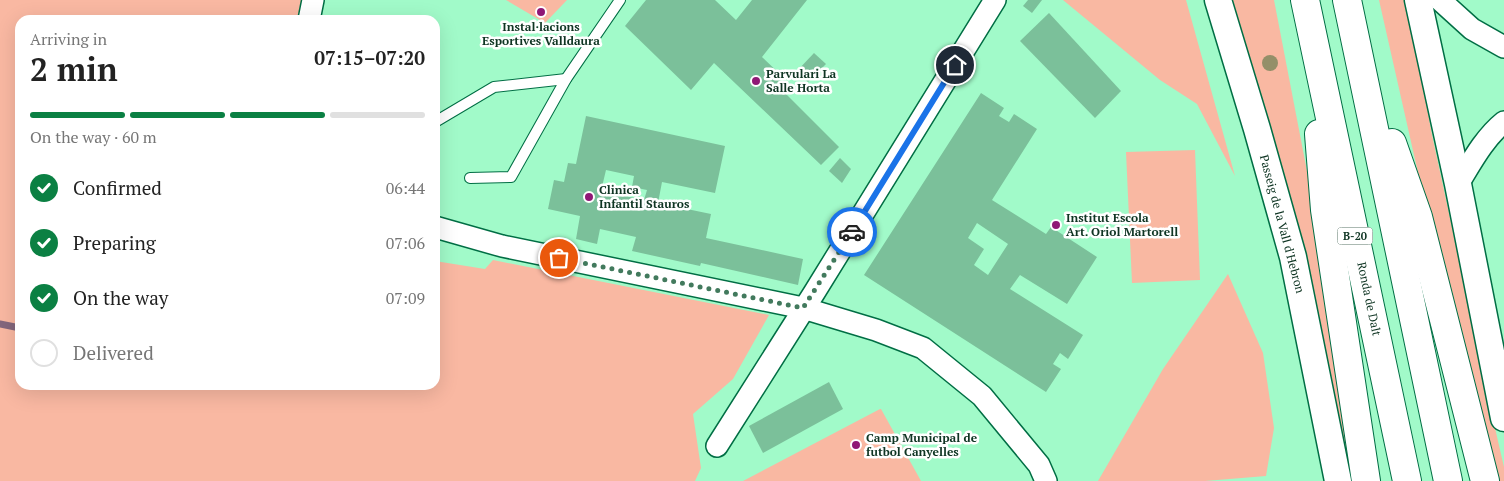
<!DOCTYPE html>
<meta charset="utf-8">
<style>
body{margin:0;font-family:"PT Serif",serif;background:#f2f2f2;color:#222;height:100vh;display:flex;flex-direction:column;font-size:19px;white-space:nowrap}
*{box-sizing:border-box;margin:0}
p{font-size:16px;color:#767676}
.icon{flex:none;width:28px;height:28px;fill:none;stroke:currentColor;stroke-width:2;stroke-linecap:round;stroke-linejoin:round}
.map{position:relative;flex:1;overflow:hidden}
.drawer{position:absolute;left:15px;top:15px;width:425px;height:375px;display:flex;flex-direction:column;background:#fff;border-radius:15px;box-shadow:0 5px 20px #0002}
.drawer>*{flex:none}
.pin{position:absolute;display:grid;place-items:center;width:42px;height:42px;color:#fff;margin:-21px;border:2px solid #fff;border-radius:50%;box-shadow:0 1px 5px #0007}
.courier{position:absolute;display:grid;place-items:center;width:50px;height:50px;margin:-25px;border:4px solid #1a73e8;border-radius:50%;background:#fff;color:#222;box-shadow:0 1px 6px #0007}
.summary em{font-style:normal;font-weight:700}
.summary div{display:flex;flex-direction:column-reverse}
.summary{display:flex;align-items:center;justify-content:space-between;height:85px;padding:0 15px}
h1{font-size:32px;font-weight:700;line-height:38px}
.bar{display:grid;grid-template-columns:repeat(4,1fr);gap:8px 5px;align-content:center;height:60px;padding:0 15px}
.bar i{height:6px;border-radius:4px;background:#e0e0e0}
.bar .current{background:#0b8043}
.bar p{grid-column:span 4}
ol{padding:0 15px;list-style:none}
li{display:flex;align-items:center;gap:15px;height:55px}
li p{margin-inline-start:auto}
li .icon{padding:5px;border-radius:50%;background:#0b8043;color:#fff;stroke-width:4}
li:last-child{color:#767676}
li i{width:28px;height:28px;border:2px solid #e0e0e0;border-radius:50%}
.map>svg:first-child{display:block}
.green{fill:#f9b8a2}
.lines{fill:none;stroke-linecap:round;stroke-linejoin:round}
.stream{stroke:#84677d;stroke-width:7}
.building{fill:#7bc09a;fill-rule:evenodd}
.service-casing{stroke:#006e44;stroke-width:12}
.minor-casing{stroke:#006e44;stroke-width:24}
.tertiary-casing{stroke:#006e44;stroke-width:29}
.trunk-casing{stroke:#006e44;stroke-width:30}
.service{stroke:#fff;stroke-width:10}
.minor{stroke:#fff;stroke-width:21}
.tertiary{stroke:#fff;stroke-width:26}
.trunk{stroke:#fff;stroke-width:28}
.tree{fill:#948f69}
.done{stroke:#427a5d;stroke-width:5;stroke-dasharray:0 9}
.route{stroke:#1a73e8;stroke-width:6}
.poi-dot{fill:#901876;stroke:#fff;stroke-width:2}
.labels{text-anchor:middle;stroke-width:5;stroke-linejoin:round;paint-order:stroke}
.shield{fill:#fff;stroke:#577265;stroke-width:1}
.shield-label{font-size:11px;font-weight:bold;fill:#0f3523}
.poi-label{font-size:12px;font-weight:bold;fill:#0f3523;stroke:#fff;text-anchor:start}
.street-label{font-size:12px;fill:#0f3523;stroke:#fff}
</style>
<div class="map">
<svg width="1504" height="481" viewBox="0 0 1504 481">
<rect width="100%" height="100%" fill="#a1fac9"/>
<g class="green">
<polygon points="0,0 302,0 299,20 20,20 20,385 435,385 435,261 485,269 493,260 769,315 733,379 693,414 701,468 695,481 0,481"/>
<polygon points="506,0 567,0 545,23"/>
<polygon points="1063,0 1186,0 1235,176 1197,104 1160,80"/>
<polygon points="1229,0 1274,0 1316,218 1359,481 1348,481"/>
<polygon points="1379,0 1407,0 1432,135 1458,255 1476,346 1504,467 1504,481 1494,481 1428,217"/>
<polygon points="1195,150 1200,280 1132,283 1126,152"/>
<polygon points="1228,274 1263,353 1274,428 1266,476 1205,481 1098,481 1163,369"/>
<polygon points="881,409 921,481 743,481 880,409"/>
</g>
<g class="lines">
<polyline class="stream" points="0,324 20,328"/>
</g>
<g class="building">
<polygon points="646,0 715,0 736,20 752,0 807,0 762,57 783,77 775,86 782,93 784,92 839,147 821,165 714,63 691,90 625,26"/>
<polygon points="1028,0 1042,0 1032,13 1023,6"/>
<polygon points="1049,13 1121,91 1095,118 1020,41"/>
<polygon points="814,53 826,64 808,82 797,71"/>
<path d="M981,93L1004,108L999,116L1009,122L1014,114L1037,129L992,200L1046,234L1051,227L1097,257L1067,304L1020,275L1010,289L1083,335L1068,359L1060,353L1053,364L1061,369L1046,392L864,275ZM977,223L1008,244L988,275L974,265L984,249L968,238Z"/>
<path d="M586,116L725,146L715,193L662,182L658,203L711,214L706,238L803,259L798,285L701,263L700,266L632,251L636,237L600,229L597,244L576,239L580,216L548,209L554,180L564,182L568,163L576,164ZM606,170L634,176L632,187L647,190L644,200L601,191Z"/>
<polygon points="840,158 851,169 842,183 829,171"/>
<polygon points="829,382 843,409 763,453 749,426"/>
</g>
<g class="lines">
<g class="service-casing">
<g id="service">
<polyline points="435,122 494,87 566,79"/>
<polyline points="470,178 511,177 566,79 620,0"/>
</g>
</g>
<g class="minor-casing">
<g id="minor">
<polyline points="1440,0 1472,29 1504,47"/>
<polyline points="309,20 313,0"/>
<path d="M1458,184C1471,163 1484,138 1504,122"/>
<polyline points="435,227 502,246 803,308 876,330 923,348 982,396 1039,465 1046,481"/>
<polyline points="717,446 814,293 995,0"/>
</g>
</g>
<g class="tertiary-casing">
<g id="tertiary">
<polyline points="1218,0 1257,129 1293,257 1338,481"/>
<polyline points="1418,0 1458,184 1504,418"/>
</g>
</g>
<g class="trunk-casing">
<g id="trunk">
<polyline points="1305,0 1407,481"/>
<polyline points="1347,0 1448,481"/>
<polyline points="1319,134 1325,210 1366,481"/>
<polyline points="1392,143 1418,217 1485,481"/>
</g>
</g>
<use href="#service" class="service"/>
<use href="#minor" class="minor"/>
<use href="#tertiary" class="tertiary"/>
<use href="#trunk" class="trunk"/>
</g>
<circle class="tree" cx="1270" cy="63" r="8"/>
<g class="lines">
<polyline class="done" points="559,258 803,308 852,232"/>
<polyline class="route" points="852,232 955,65"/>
</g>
<g class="poi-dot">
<circle cx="541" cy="12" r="5"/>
<circle cx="756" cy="81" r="5"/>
<circle cx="589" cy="197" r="5"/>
<circle cx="1056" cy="225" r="5"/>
<circle cx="856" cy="445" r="5"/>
</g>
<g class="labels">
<rect class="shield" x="1337.5" y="227.5" width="35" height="17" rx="4"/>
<g class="shield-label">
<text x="1355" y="240">B-20</text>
</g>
<g class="poi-label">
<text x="541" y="31" text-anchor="middle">Instal·lacions<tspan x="541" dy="14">Esportives Valldaura</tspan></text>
<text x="766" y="78">Parvulari La<tspan x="766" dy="14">Salle Horta</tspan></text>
<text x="599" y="194">Clinica<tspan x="599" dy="14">Infantil Stauros</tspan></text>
<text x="1066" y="222">Institut Escola<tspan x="1066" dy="14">Art. Oriol Martorell</tspan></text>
<text x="866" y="442">Camp Municipal de<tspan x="866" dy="14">futbol Canyelles</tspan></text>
</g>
<g class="street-label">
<text transform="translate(1282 224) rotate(75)" y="4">Passeig de la Vall d'Hebron</text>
<text transform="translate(1369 299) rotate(78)" y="4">Ronda de Dalt</text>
</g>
</g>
</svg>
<div class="pin" style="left:559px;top:258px;background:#ea580c"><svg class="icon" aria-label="bag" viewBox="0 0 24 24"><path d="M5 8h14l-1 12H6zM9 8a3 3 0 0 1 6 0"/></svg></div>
<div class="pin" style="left:955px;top:65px;background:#1f2937"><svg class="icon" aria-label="home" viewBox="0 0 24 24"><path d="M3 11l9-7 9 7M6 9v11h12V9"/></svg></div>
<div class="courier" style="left:852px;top:232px"><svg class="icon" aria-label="car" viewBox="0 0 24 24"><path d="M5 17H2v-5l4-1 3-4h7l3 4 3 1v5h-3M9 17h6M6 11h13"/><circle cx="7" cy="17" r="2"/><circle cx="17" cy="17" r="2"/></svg></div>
<section class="drawer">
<div class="summary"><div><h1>2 min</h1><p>Arriving in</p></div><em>07:15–07:20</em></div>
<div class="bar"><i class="current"></i><i class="current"></i><i class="current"></i><i></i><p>On the way · 60 m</p></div>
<ol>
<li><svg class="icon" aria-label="check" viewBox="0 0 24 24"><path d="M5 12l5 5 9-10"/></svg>Confirmed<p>06:44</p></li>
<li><svg class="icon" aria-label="check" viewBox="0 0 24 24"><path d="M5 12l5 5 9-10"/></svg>Preparing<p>07:06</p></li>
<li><svg class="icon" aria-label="check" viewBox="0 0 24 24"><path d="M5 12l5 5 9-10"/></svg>On the way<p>07:09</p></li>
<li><i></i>Delivered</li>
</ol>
</section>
</div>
